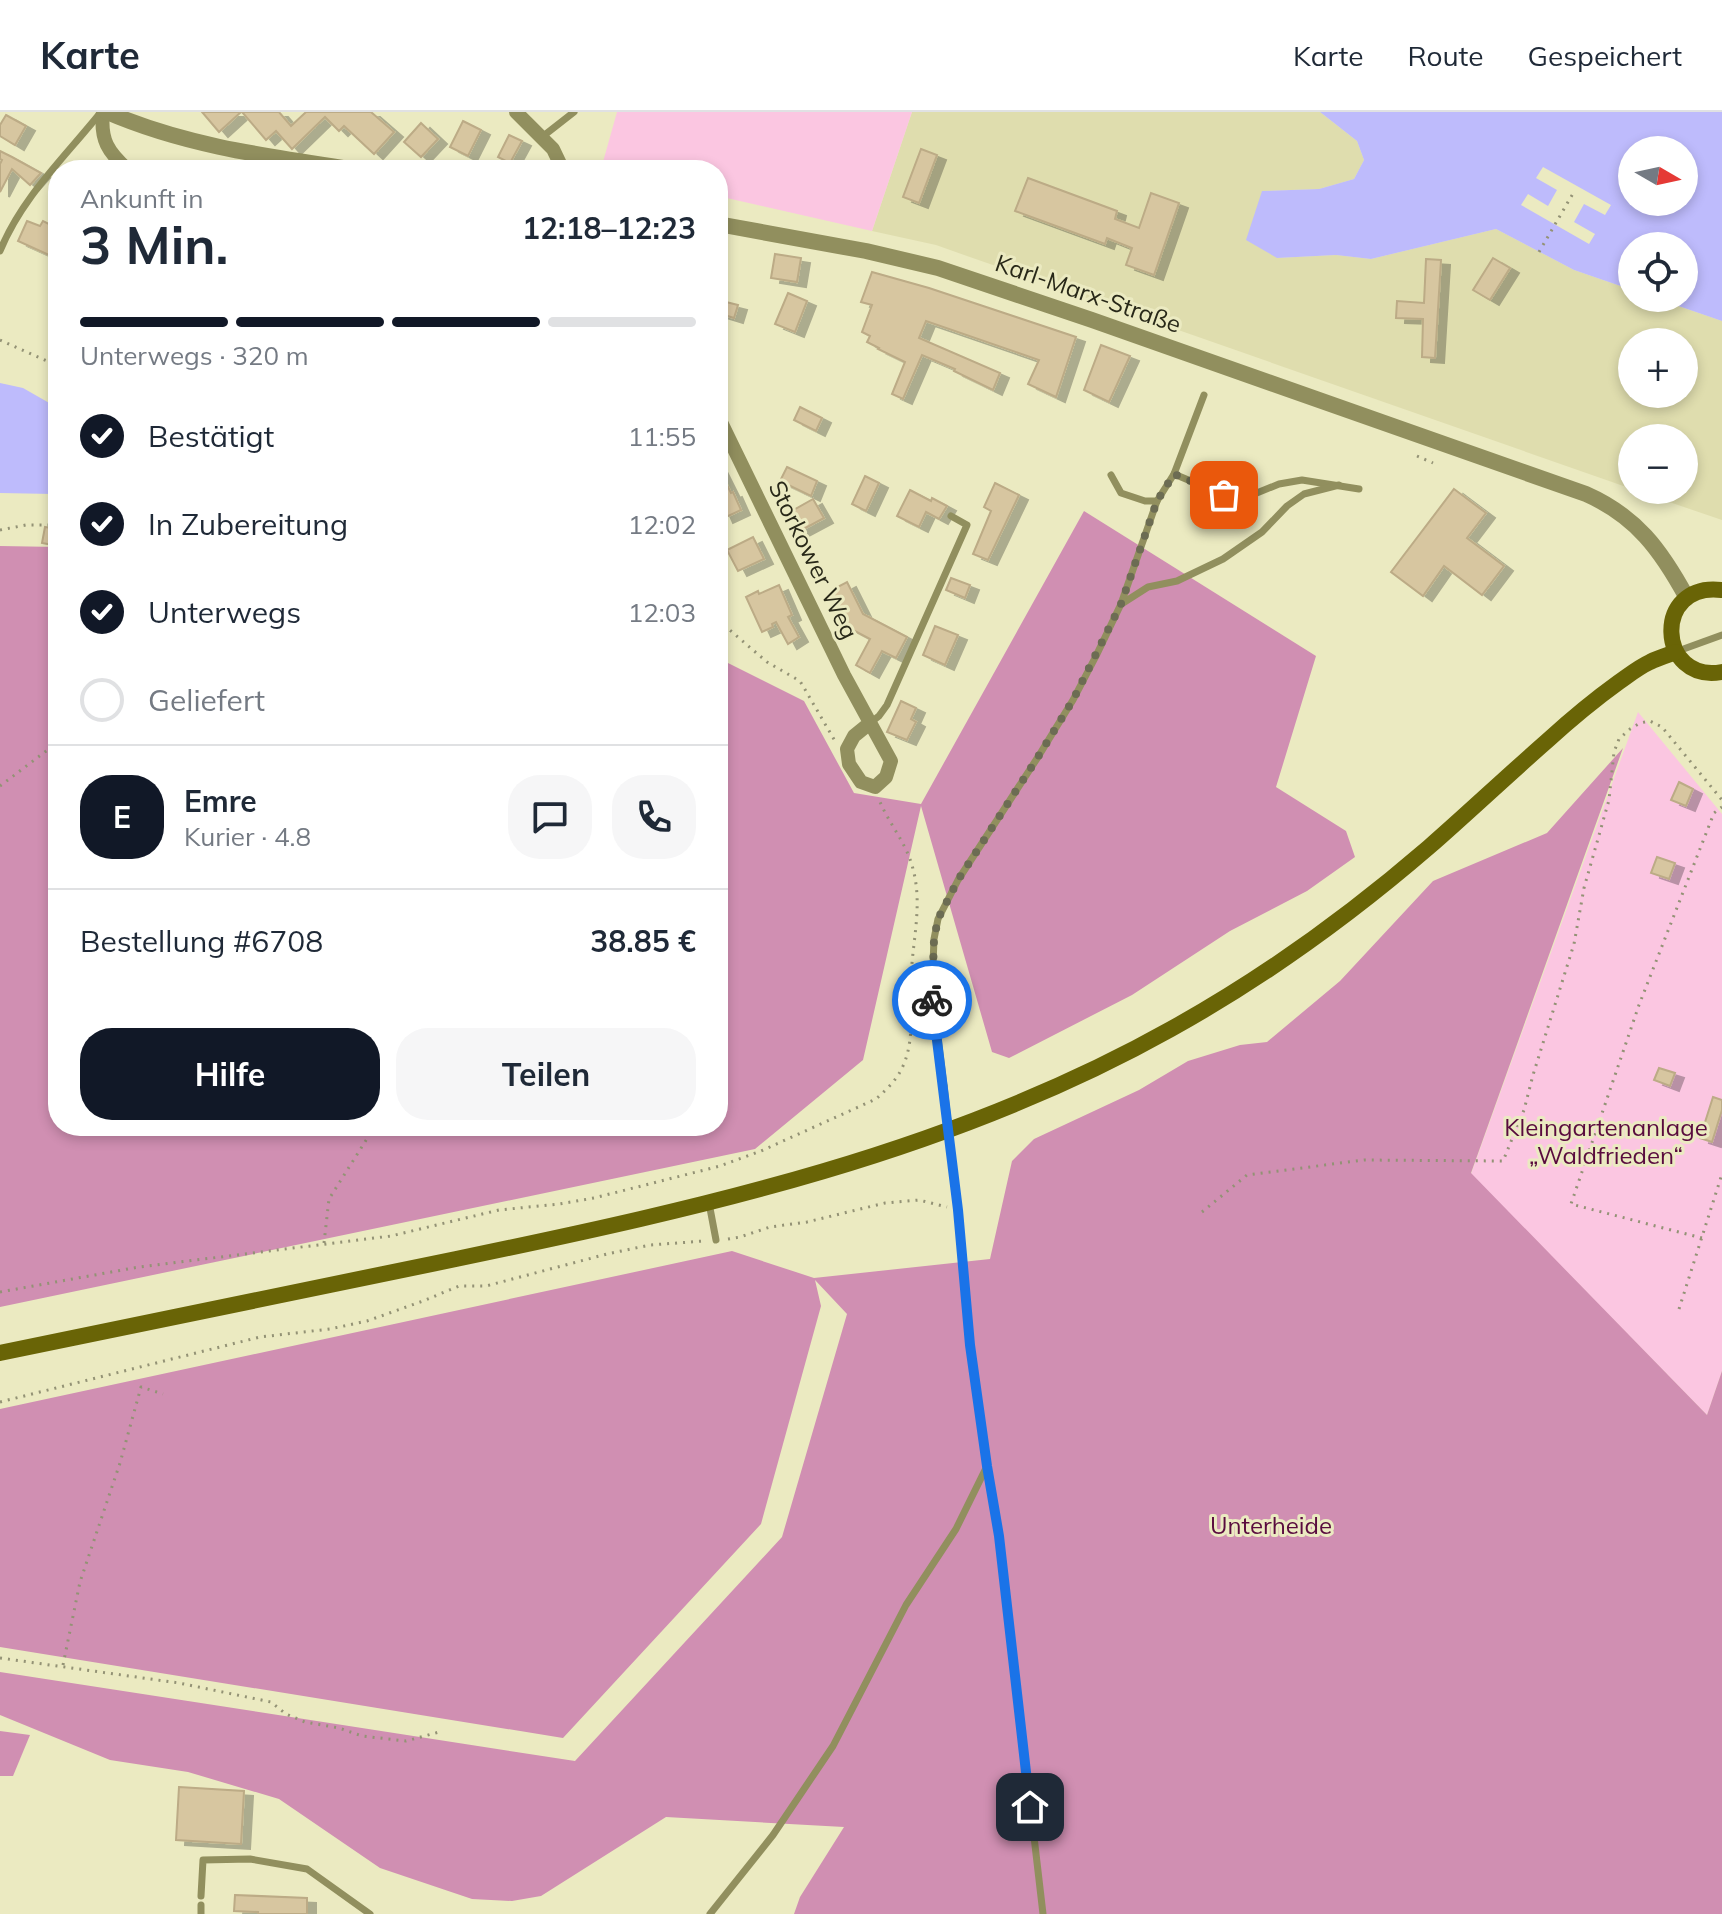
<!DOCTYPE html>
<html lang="de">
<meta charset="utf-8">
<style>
body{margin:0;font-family:Mulish,sans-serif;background:#f6f6f7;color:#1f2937;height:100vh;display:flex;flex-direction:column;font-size:30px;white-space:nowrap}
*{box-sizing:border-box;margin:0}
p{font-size:26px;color:#747a83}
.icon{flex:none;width:44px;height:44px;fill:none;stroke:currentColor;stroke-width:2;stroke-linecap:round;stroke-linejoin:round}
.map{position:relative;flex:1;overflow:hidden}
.side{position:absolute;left:48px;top:48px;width:680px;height:976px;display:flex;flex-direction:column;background:#fff;border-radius:32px;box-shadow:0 4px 12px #0003}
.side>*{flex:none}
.needle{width:52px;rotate:99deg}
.fabs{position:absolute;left:1618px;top:24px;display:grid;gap:16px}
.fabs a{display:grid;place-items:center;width:80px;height:80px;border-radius:50%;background:#fff;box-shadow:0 4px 12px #0003;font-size:40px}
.pin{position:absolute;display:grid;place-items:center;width:68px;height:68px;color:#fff;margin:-34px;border-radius:16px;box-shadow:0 4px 12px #0006}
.courier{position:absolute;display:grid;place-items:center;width:80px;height:80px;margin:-40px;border:6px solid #1a73e8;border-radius:50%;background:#fff;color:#222;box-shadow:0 2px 10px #0007}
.head em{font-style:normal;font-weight:700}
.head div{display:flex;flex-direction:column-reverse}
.head{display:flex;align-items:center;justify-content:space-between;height:136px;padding:0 32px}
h1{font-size:52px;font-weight:700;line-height:60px}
.bar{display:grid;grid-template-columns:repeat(4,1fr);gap:12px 8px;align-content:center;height:96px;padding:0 32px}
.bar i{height:10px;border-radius:6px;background:#e0e1e3}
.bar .active{background:#111827}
.bar p{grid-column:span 4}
.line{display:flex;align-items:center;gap:20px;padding:0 32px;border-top:2px solid #e0e1e3}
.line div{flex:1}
.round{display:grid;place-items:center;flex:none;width:84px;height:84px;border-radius:32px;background:#f6f6f7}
ol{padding:0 32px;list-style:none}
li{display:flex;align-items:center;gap:24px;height:88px}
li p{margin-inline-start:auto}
li .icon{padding:8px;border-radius:50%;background:#111827;color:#fff;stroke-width:4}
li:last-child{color:#747a83}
li i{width:44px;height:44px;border:4px solid #e0e1e3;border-radius:50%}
.button{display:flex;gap:16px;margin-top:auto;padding:16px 32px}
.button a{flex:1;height:92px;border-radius:32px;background:#111827;color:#fff;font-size:32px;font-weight:700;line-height:92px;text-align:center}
.button a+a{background:#f6f6f7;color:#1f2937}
header{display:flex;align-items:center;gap:48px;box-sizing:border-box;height:112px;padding:0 40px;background:#fff;border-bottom:2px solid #e0e1e3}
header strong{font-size:38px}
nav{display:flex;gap:44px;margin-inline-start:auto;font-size:28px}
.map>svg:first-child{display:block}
.built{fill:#dfddae;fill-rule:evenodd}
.green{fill:#fbc6e1}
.forest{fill:#d08fb2}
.water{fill:#bebbfc;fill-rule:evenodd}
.pier{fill:#ebeac1}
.building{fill:#d7c6a0;stroke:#bcab86;stroke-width:2;filter:url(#shadow)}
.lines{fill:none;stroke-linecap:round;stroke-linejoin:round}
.path{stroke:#939275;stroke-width:3;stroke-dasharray:2 6;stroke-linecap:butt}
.service{stroke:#918f5e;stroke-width:7}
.minor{stroke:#918f5e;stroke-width:14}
.tertiary{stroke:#918f5e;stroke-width:16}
.secondary{stroke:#696406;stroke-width:16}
.service-bridge{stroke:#918f5e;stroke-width:7}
.done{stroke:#6c6c53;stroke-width:8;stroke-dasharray:0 14.4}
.route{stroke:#1a73e8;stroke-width:10}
.labels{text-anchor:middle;stroke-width:6;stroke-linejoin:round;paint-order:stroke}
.street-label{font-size:24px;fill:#282818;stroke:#ebeac1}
.park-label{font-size:24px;fill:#590b3e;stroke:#ebeac1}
</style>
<header>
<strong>Karte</strong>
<nav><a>Karte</a><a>Route</a><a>Gespeichert</a></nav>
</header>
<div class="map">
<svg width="1722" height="1802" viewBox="0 0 1722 1802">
<defs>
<filter id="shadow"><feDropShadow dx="9" dy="5" stdDeviation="0" flood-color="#0004"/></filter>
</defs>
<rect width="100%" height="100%" fill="#ebeac1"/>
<path class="built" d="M912,0H1320L1357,29L1364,48L1354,67L1319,77L1262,79L1277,146L1336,143L1371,147L1496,117L1574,158L1632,178V186H1655L1722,209V408L1634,378H1684V326H1632V377L967,144L936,133L872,119ZM1632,230H1684V282H1632Z"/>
<g class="green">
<polygon points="617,0 912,0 872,119 718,84 718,58 601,57"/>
<polygon points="1638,600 1722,702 1722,1259 1707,1303 1471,1062"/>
</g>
<g class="forest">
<polygon points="1084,399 1316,544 1276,675 1346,719 1355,745 1307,779 1230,819 1132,883 1009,946 992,940 921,694 863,948 755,1037 0,1195 0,434 58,435 58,1014 718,1014 718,546 804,589 854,681 921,692"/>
<polygon points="1623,636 1471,1061 1707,1303 1722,1259 1722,1802 794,1802 800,1785 844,1715 666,1705 541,1784 512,1789 472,1787 380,1756 279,1687 188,1660 110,1648 0,1603 0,1560 575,1649 782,1425 847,1202 815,1168 821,1194 761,1412 563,1626 0,1535 0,1297 732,1139 814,1166 990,1147 1012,1049 1034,1027 1139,978 1188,949 1240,933 1267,930 1340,869 1433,769 1547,721"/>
<polygon points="0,1619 30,1623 13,1664 0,1664"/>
</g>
<g class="water">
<path d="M1320,0H1722V209L1655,186H1684V134H1632V178L1574,158L1496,117L1371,147L1336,143L1277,146L1246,128L1262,79L1319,77L1354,67L1364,48L1357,29ZM1632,38H1684V90H1632Z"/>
<polygon points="0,271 23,276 58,296 58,378 53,382 0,381"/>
</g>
<polygon class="pier" points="1543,55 1611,93 1605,103 1584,92 1574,110 1595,122 1589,132 1521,93 1528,82 1548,94 1557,78 1536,66"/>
<g class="building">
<polygon points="202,0 241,0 219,20"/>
<polygon points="242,0 279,0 291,14 306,0 371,0 394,20 374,42 344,14 339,19 325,5 292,37 276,19 266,28"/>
<polygon points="6,3 26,14 15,33 0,24 0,13"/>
<polygon points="463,9 481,18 468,44 450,35"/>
<polygon points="421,11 438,27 421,45 404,30"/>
<polygon points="509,23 522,29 510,51 498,45"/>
<polygon points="921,37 937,43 919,91 903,85"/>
<polygon points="0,39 12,45 41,61 30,73 12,57 0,80 0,52 2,48 0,47"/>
<polygon points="1028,66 1117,99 1115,107 1139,116 1151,81 1179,91 1154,163 1126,153 1132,136 1107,126 1105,132 1015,99"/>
<polygon points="27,109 40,114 43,109 55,115 53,120 58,123 58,147 18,129"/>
<polygon points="775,142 801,146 797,170 771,166"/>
<polygon points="1493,146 1510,156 1490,188 1473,178"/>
<polygon points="1426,147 1441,148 1435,246 1422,245 1423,207 1396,206 1397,189 1424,191"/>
<polygon points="872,160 929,176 1076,225 1056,285 1028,272 1039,248 926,209 919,226 1000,261 993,278 954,259 955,257 922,243 903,287 892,282 905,250 878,237 879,236 867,230 870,224 862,220 872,193 861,190"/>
<polygon points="788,181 807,189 795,220 775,212"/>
<polygon points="722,189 738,193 734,206 718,201"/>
<polygon points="1101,233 1130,244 1109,290 1084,278"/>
<polygon points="800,295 822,306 816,319 794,308"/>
<polygon points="718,355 731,381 733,380 741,398 724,406 718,392"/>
<polygon points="787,355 817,369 811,384 780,369"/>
<polygon points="865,364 879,371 866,399 852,392"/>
<polygon points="995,371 1019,383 988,448 973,442 991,399 984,395"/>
<polygon points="1454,377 1486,401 1467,426 1504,454 1482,483 1444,454 1423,484 1391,460"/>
<polygon points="910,378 931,389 932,386 947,394 939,407 926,400 919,415 897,404"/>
<polygon points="813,387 824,406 800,419 790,400"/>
<polygon points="45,415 58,417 58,434 42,431"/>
<polygon points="753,425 764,447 738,459 727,438"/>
<polygon points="951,466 970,473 965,486 946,478"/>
<polygon points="847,470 863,502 907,525 896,546 882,539 870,561 856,553 870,527 849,516 830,479"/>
<polygon points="779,473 792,503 788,505 799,525 788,532 776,510 772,512 773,515 762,520 746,485 758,479 759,482"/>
<polygon points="935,514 958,523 945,553 923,543"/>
<polygon points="901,589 916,596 911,607 916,610 907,628 887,620"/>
<polygon points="1679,670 1693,677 1686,694 1671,688"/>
<polygon points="1657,745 1675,751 1669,767 1651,761"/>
<polygon points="1659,956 1675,961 1670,974 1654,968"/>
<polygon points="1713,985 1722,988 1722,998 1712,1030 1700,1026"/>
<polygon points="179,1675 244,1679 241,1732 176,1728"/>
<polygon points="235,1783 307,1786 307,1802 258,1802 258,1800 234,1799"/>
</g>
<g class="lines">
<g class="path">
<polyline points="1539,140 1575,78"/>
<polyline points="0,228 58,254"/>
<polyline points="1417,344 1433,351"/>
<polyline points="0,418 26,413 58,413"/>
<polyline points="718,508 767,550 800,569 835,629"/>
<polyline points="718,527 726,518"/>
<polyline points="0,674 58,630"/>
<polyline points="1202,1100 1247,1063 1364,1048 1503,1049 1524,998 1533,963 1574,832 1584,776 1609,688 1614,640 1619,627 1630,617 1640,611 1650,609 1662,615 1722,688"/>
<polyline points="1702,1126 1571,1092 1639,893 1714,701 1722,695"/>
<polyline points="728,1127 740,1125 770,1115 807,1110 885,1091 919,1088 947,1095"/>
<polyline points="324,1131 329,1087 375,1014"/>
<path d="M0,1180L139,1155L391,1124L499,1098L559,1092L594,1086L720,1054L761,1039L876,987C886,978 897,968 903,954C915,927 910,896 911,868C912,830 923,794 913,757C907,732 890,713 880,690"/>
<polyline points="1679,1197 1722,1062"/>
<polyline points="0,1290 260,1225 330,1217 367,1209 423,1189 459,1174 486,1174 607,1142 650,1133 704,1129"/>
<polyline points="0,1546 179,1571 271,1590 286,1602 305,1610 339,1616 362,1624 406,1629 443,1619"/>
<polyline points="63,1553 80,1470 120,1351 141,1275 163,1282"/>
</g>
<g class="service">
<polyline points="542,25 574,0"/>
<path d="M0,139C22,85 65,45 101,0"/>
<polyline points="1174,362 1224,383 1247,385 1279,372 1302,368 1359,377"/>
<polyline points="1111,363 1121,381 1145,389 1157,389"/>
<polyline points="1123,491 1148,475 1177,469 1223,447 1262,420 1287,394 1304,382 1339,373"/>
<polyline points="1678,539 1722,523"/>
<polyline points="870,611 879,604 887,593 967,413 951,404"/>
<polyline points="944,974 932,878 934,827 938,807 958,768 1038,645 1073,588 1096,544 1121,492 1157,389 1174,362 1204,283"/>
<polyline points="954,1063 970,1233 987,1354 999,1424 1043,1802"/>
<polyline points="709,1091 716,1128"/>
<polyline points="201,1784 203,1748 250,1747 307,1757 370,1802"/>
<polyline points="201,1802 201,1793"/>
<polyline points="710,1802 773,1723 833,1634 906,1493 956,1417 987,1354"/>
</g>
<g class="minor">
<path d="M103,0C100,28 108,40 128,58"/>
<polyline points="516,0 553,37 563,58"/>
<polyline points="718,304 844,563 891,649 886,665 875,675 861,670 849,652 847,637 854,624 870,611"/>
</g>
<g class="tertiary">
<path d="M107,0C188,35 272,45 358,58"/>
<path d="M718,112L866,139L938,156L1092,208L1586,382C1636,404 1661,438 1687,486"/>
</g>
<g class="secondary">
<path d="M1722,478C1652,469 1657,572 1722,560"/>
<path d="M0,1241C152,1210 304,1179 456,1147C702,1096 950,1041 1171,917C1263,866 1349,804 1429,735C1469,700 1507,664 1547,629C1570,608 1594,588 1619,570C1629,563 1639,555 1650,550C1658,546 1668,543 1676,540"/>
</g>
<polyline class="service-bridge" points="944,974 954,1063"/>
</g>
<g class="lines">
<polyline class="done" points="932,888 934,827 938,807 958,768 1038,645 1073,588 1121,492 1157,389 1174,362 1224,383"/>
<polyline class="route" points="932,888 958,1098 970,1233 987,1354 999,1424 1030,1695"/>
</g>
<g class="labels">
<g class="street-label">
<text transform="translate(1088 182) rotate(19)" y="8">Karl-Marx-Straße</text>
<text transform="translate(813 448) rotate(64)" y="8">Storkower Weg</text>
</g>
<g class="park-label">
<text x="1606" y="1024">Kleingartenanlage<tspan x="1606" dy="28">„Waldfrieden“</tspan></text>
<text x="1271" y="1422">Unterheide</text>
</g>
</g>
</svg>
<div class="fabs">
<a><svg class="needle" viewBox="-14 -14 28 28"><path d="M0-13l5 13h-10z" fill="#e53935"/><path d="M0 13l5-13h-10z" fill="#747a83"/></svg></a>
<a><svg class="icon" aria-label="locate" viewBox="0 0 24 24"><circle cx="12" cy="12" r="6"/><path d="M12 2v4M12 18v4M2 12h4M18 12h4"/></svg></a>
<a>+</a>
<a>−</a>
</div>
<div class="pin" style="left:1224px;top:383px;background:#ea580c"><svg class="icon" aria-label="bag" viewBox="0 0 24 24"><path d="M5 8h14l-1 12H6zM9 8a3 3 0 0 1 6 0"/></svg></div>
<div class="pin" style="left:1030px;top:1695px;background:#1f2937"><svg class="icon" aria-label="home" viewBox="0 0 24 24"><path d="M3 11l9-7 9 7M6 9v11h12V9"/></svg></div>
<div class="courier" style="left:932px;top:888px"><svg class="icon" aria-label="bike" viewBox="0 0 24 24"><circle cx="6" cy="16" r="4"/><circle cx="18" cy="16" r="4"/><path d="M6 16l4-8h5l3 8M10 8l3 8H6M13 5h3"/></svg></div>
<section class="side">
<div class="head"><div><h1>3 Min.</h1><p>Ankunft in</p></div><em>12:18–12:23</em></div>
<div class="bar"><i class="active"></i><i class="active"></i><i class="active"></i><i></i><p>Unterwegs · 320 m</p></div>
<ol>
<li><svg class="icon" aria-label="check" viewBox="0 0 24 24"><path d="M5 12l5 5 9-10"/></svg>Bestätigt<p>11:55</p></li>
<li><svg class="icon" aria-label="check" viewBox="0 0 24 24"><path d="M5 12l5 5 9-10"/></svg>In Zubereitung<p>12:02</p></li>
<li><svg class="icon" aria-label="check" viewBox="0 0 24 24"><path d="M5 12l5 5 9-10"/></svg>Unterwegs<p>12:03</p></li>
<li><i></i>Geliefert</li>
</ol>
<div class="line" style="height:144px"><b class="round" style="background:#111827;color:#fff">E</b><div><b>Emre</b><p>Kurier · 4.8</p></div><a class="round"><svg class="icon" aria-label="chat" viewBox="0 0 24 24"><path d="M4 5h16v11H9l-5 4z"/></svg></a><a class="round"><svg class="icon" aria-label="phone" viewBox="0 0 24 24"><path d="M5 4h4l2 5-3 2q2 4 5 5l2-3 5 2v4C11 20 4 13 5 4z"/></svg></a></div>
<div class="line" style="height:104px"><div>Bestellung #6708</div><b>38.85 €</b></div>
<div class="button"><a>Hilfe</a><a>Teilen</a></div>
</section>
</div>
